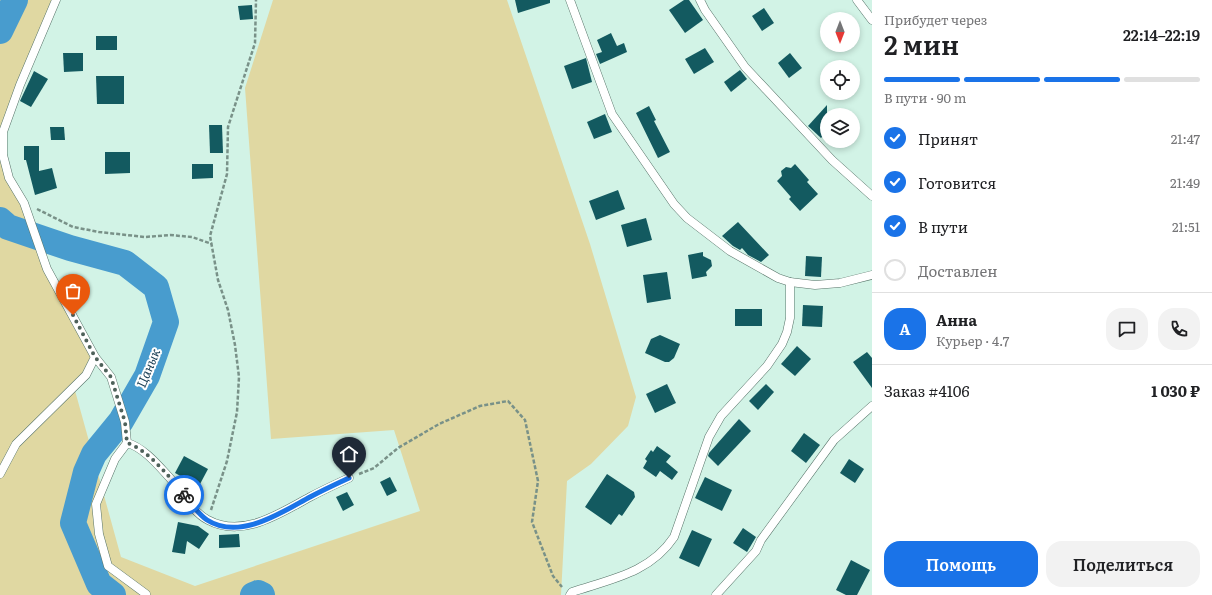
<!DOCTYPE html>
<html lang="ru">
<meta charset="utf-8">
<style>
body{margin:0;font-family:Literata,serif;background:#f2f2f2;color:#202124;height:100vh;display:flex;flex-direction:column;font-size:15px;white-space:nowrap}
*{box-sizing:border-box;margin:0}
p{font-size:13px;color:#757577}
.icon{flex:none;width:22px;height:22px;fill:none;stroke:currentColor;stroke-width:2;stroke-linecap:round;stroke-linejoin:round}
.map{position:relative;flex:1;overflow:hidden}
.panel{display:flex;flex-direction:column;background:#fff;width:340px}
.panel>*{flex:none}
.needle{width:26px;rotate:180deg}
.tools{position:absolute;left:820px;top:12px;display:grid;gap:8px}
.tools a{display:grid;place-items:center;width:40px;height:40px;border-radius:50%;background:#fff;box-shadow:0 2px 6px #0003;font-size:20px}
.pin{position:absolute;display:grid;place-items:center;width:34px;height:34px;color:#fff;margin:-41px -17px;border-radius:50% 50% 50% 0;rotate:-45deg;box-shadow:0 0 4px #0007}
.pin .icon{rotate:45deg}
.courier{position:absolute;display:grid;place-items:center;width:40px;height:40px;margin:-20px;border:3px solid #1a73e8;border-radius:50%;background:#fff;color:#222;box-shadow:0 1px 5px #0007}
.headline em{font-style:normal;font-weight:600}
.headline div{display:flex;flex-direction:column-reverse}
.headline{display:flex;align-items:center;justify-content:space-between;height:68px;padding:0 12px}
h1{font-size:26px;font-weight:600;line-height:30px}
.bar{display:grid;grid-template-columns:repeat(4,1fr);gap:6px 4px;align-content:center;height:48px;padding:0 12px}
.bar i{height:5px;border-radius:3px;background:#e0e0e0}
.bar .current{background:#1a73e8}
.bar p{grid-column:span 4}
.line{display:flex;align-items:center;gap:10px;padding:0 12px;border-top:1px solid #e0e0e0}
.line div{flex:1}
.round{display:grid;place-items:center;flex:none;width:42px;height:42px;border-radius:16px;background:#f2f2f2}
ol{padding:0 12px;list-style:none}
li{display:flex;align-items:center;gap:12px;height:44px}
li p{margin-inline-start:auto}
li .icon{padding:4px;border-radius:50%;background:#1a73e8;color:#fff;stroke-width:4}
li:last-child{color:#757577}
li i{width:22px;height:22px;border:2px solid #e0e0e0;border-radius:50%}
.action{display:flex;gap:8px;margin-top:auto;padding:8px 12px}
.action a{flex:1;height:46px;border-radius:16px;background:#1a73e8;color:#fff;font-size:16px;font-weight:600;line-height:46px;text-align:center}
.action a+a{background:#f2f2f2;color:#202124}
main{display:flex;flex:1;min-height:0}
.map>svg:first-child{display:block}
.green{fill:#e0d8a2}
.lines{fill:none;stroke-linecap:round;stroke-linejoin:round}
.river{stroke:#489cce;stroke-width:26}
.building{fill:#135a60}
.service-casing{stroke:#577469;stroke-width:9}
.path{stroke:#799188;stroke-width:2.5;stroke-dasharray:4 2;stroke-linecap:butt}
.service{stroke:#fff;stroke-width:8}
.done{stroke:#4e615a;stroke-width:4;stroke-dasharray:0 7.2}
.route{stroke:#1a73e8;stroke-width:5}
.labels{text-anchor:middle;stroke-width:4;stroke-linejoin:round;paint-order:stroke}
.water-label{font-size:13px;font-style:italic;fill:#1c4056;stroke:#fff}
</style>
<main>
<div class="map">
<svg width="872" height="595" viewBox="0 0 872 595">
<rect width="100%" height="100%" fill="#d2f3e6"/>
<polygon class="green" points="0,0 56,0 3,131 3,155 33,232 95,357 74,387 121,557 195,586 420,511 394,430 271,439 245,88 273,0 507,0 590,244 636,397 628,426 591,464 567,481 561,595 0,595"/>
<g class="lines">
<g class="river">
<polyline points="0,31 15,0"/>
<polyline points="0,220 8,227 70,248 125,263 156,287 166,322 147,376 121,421 94,454 86,472 73,523 99,584 113,595"/>
<polyline points="253,595 258,593 262,595"/>
</g>
</g>
<g class="building">
<polygon points="515,0 550,0 550,3 518,13"/>
<polygon points="684,0 689,0 703,20 685,33 669,10"/>
<polygon points="252,5 253,19 240,20 238,6"/>
<polygon points="764,8 774,23 762,31 752,16"/>
<polygon points="611,33 617,46 624,43 627,52 600,64 596,54 602,52 597,40"/>
<rect x="96" y="36" width="21" height="14"/>
<polygon points="705,48 714,62 694,74 685,59"/>
<polygon points="63,53 83,53 83,71 64,72"/>
<polygon points="790,53 802,68 789,78 778,63"/>
<polygon points="586,58 592,82 572,89 564,66"/>
<polygon points="740,70 747,79 731,92 724,82"/>
<polygon points="34,71 48,79 31,107 20,101"/>
<polygon points="96,76 124,76 124,104 97,104"/>
<polygon points="827,105 827,132 821,138 808,126"/>
<polygon points="649,106 656,120 654,121 670,152 658,158 636,113"/>
<polygon points="605,114 612,132 594,139 587,122"/>
<polygon points="209,125 222,125 223,153 210,153"/>
<polygon points="50,127 64,127 65,140 51,140"/>
<polygon points="24,146 39,146 39,171 52,168 57,188 35,195 26,160 24,160"/>
<polygon points="105,152 130,152 130,173 105,174"/>
<polygon points="192,164 213,164 213,178 192,179"/>
<polygon points="795,164 809,180 807,182 818,194 800,211 789,199 791,197 777,181 782,176 781,171 786,167 791,168"/>
<polygon points="618,190 625,209 596,220 589,201"/>
<polygon points="646,218 652,240 627,247 621,225"/>
<polygon points="738,222 769,255 761,262 748,255 742,248 740,250 733,246 722,236"/>
<polygon points="703,252 703,256 711,260 712,266 706,272 707,276 692,279 688,255"/>
<polygon points="806,256 822,257 821,277 805,276"/>
<polygon points="667,272 671,299 647,303 643,275"/>
<polygon points="803,305 823,306 822,327 802,326"/>
<rect x="735" y="309" width="27" height="17"/>
<polygon points="660,335 680,344 674,358 669,362 665,362 645,353 651,339"/>
<polygon points="797,346 811,359 795,376 781,364"/>
<polygon points="867,352 872,358 872,388 853,362"/>
<polygon points="667,384 676,403 655,413 646,394"/>
<polygon points="766,384 774,392 758,410 749,401"/>
<polygon points="739,419 751,431 718,466 708,456 709,453"/>
<polygon points="804,433 820,445 806,463 791,451"/>
<polygon points="657,446 671,456 666,462 678,472 672,480 660,471 656,477 643,468 647,461 645,459 651,450 653,452"/>
<polygon points="184,456 208,469 199,486 175,473"/>
<polygon points="849,459 864,469 855,483 840,473"/>
<polygon points="607,474 634,492 635,497 622,516 619,514 611,525 585,507"/>
<polygon points="390,477 397,491 387,496 380,482"/>
<polygon points="705,477 732,490 722,511 695,498"/>
<polygon points="347,492 354,505 343,511 336,497"/>
<polygon points="178,522 198,526 209,534 199,549 187,541 185,554 172,552"/>
<polygon points="743,528 756,537 747,552 733,543"/>
<polygon points="692,530 712,539 699,567 679,558"/>
<polygon points="239,534 240,547 219,548 219,535"/>
<polygon points="851,560 870,570 857,595 846,595 836,590"/>
</g>
<g class="lines">
<g class="service-casing">
<g id="service">
<polyline points="570,0 612,114 674,204 687,218 730,251 778,278 790,282 815,285 840,283 872,275"/>
<polyline points="700,0 705,10 745,67 832,160 872,196"/>
<polyline points="857,0 872,20"/>
<polyline points="95,357 111,377 125,422 127,443"/>
<polyline points="0,474 16,444 86,375 95,357 47,269 24,203 9,178 3,155 3,132 20,85 56,0"/>
<path d="M146,594L108,566L99,534L96,504L115,459L127,443C143,447 158,465 169,477C181,490 192,512 208,520C243,539 280,513 310,497C323,490 336,484 349,478"/>
<path d="M570,595L572,592C611,579 650,573 674,537L709,437L721,416L767,366L782,344L787,332L790,318V282"/>
<polyline points="716,595 756,551 761,540 834,440 872,406"/>
</g>
</g>
<g class="path">
<polyline points="37,209 73,227 99,232 145,237 170,235 192,237 212,244"/>
<polyline points="359,474 374,468 398,448 439,424 480,406 508,401 525,420 538,481 532,522 553,576 562,587"/>
<polyline points="211,510 227,461 237,412 239,377 235,345 228,310 218,280 210,236 227,174 228,127 255,43 256,0"/>
</g>
<use href="#service" class="service"/>
</g>
<g class="lines">
<path class="done" d="M73,315L95,357L111,377L125,422L127,443C146,448 172,479 184,495"/>
<path class="route" d="M184,495C191,503 198,514 207,520C240,541 282,512 310,497C323,490 336,484 349,478"/>
</g>
<g class="labels">
<g class="water-label">
<text transform="translate(148 368) rotate(-67)" y="5">Цанык</text>
</g>
</g>
</svg>
<div class="tools">
<a><svg class="needle" viewBox="-14 -14 28 28"><path d="M0-13l5 13h-10z" fill="#e53935"/><path d="M0 13l5-13h-10z" fill="#757577"/></svg></a>
<a><svg class="icon" aria-label="locate" viewBox="0 0 24 24"><circle cx="12" cy="12" r="6"/><path d="M12 2v4M12 18v4M2 12h4M18 12h4"/></svg></a>
<a><svg class="icon" aria-label="layers" viewBox="0 0 24 24"><path d="M12 4l9 5-9 5-9-5zM3 14l9 5 9-5"/></svg></a>
</div>
<div class="pin" style="left:73px;top:315px;background:#ea580c"><svg class="icon" aria-label="bag" viewBox="0 0 24 24"><path d="M5 8h14l-1 12H6zM9 8a3 3 0 0 1 6 0"/></svg></div>
<div class="pin" style="left:349px;top:478px;background:#1f2937"><svg class="icon" aria-label="home" viewBox="0 0 24 24"><path d="M3 11l9-7 9 7M6 9v11h12V9"/></svg></div>
<div class="courier" style="left:184px;top:495px"><svg class="icon" aria-label="bike" viewBox="0 0 24 24"><circle cx="6" cy="16" r="4"/><circle cx="18" cy="16" r="4"/><path d="M6 16l4-8h5l3 8M10 8l3 8H6M13 5h3"/></svg></div>
</div>
<section class="panel">
<div class="headline"><div><h1>2 мин</h1><p>Прибудет через</p></div><em>22:14–22:19</em></div>
<div class="bar"><i class="current"></i><i class="current"></i><i class="current"></i><i></i><p>В пути · 90 m</p></div>
<ol>
<li><svg class="icon" aria-label="check" viewBox="0 0 24 24"><path d="M5 12l5 5 9-10"/></svg>Принят<p>21:47</p></li>
<li><svg class="icon" aria-label="check" viewBox="0 0 24 24"><path d="M5 12l5 5 9-10"/></svg>Готовится<p>21:49</p></li>
<li><svg class="icon" aria-label="check" viewBox="0 0 24 24"><path d="M5 12l5 5 9-10"/></svg>В пути<p>21:51</p></li>
<li><i></i>Доставлен</li>
</ol>
<div class="line" style="height:72px"><b class="round" style="background:#1a73e8;color:#fff">А</b><div><b>Анна</b><p>Курьер · 4.7</p></div><a class="round"><svg class="icon" aria-label="chat" viewBox="0 0 24 24"><path d="M4 5h16v11H9l-5 4z"/></svg></a><a class="round"><svg class="icon" aria-label="phone" viewBox="0 0 24 24"><path d="M5 4h4l2 5-3 2q2 4 5 5l2-3 5 2v4C11 20 4 13 5 4z"/></svg></a></div>
<div class="line" style="height:52px"><div>Заказ #4106</div><b>1 030 ₽</b></div>
<div class="action"><a>Помощь</a><a>Поделиться</a></div>
</section>
</main>
